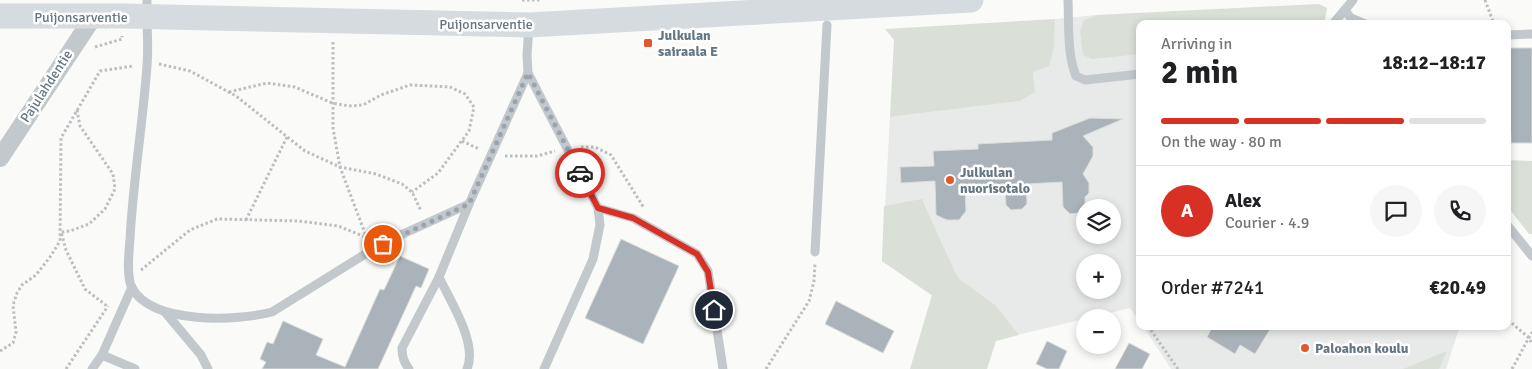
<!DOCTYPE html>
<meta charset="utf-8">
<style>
body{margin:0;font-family:Signika,sans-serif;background:#f6f6f6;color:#202124;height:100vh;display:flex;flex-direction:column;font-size:19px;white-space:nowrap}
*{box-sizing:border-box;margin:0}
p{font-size:16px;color:#757577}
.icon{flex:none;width:28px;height:28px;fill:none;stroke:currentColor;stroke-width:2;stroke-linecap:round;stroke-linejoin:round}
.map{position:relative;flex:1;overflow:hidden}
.details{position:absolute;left:1136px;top:20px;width:375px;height:310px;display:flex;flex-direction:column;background:#fff;border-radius:10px;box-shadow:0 2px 8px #0003}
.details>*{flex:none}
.fabs{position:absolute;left:1076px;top:199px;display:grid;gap:10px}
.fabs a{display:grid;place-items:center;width:45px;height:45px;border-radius:50%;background:#fff;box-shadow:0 2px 8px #0003;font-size:25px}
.pin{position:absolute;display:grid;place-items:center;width:42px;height:42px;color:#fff;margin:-21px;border:2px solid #fff;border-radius:50%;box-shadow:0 1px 5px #0007}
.courier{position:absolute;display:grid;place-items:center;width:50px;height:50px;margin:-25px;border:4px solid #d93025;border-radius:50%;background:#fff;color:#222;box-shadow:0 1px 6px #0007}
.summary em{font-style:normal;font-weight:800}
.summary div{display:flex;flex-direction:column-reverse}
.summary{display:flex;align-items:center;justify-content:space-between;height:85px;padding:0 25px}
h1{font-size:32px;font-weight:800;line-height:38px}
.bar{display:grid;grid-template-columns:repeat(4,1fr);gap:8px 5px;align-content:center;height:60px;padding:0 25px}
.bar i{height:6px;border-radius:4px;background:#e0e0e0}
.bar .active{background:#d93025}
.bar p{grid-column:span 4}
.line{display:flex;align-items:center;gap:12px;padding:0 25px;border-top:1px solid #e0e0e0}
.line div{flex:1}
.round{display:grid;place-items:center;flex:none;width:52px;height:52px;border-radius:26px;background:#f6f6f6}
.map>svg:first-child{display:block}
.built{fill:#e8e9e9;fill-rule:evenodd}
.green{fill:#dadfd7}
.building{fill:#aab3b9;stroke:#dcdcda}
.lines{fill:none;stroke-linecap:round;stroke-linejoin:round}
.path{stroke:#bbbfc2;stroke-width:3;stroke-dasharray:2.5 2.5;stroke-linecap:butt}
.service{stroke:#c3c8cc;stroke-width:9}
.minor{stroke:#c3c8cc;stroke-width:18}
.secondary{stroke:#d6dbdf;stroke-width:25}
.done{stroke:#99a4ac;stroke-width:5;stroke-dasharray:0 9}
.route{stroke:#d93025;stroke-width:6}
.poi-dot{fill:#e4572e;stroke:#fff;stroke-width:2}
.labels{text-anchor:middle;stroke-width:5;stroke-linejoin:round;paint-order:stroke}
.street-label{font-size:14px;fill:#657683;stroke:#fff}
.poi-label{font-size:14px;font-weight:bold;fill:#657683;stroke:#fff;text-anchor:start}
</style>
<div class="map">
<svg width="1532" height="369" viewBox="0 0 1532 369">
<rect width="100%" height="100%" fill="#fafaf8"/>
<g class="built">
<path d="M1096,15L1084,20L1140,27V322L1130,308L996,340L882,261L890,117L1020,101L1034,92L1033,72L1054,47L1055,19ZM1085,208H1112V235H1085ZM1085,262H1112V290H1085Z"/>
<polygon points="1143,326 1460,326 1446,369 1171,369"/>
</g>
<g class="green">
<polygon points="1319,4 1327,8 1325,20 1316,24 1140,24 1140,54 1092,59 1083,55 1080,31 1084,20 1096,15"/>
<polygon points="1055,19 1054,47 1049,66 1033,72 1035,92 1020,101 890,117 894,40 885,29"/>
<polygon points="1508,160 1532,161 1532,234 1529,234 1508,207"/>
<polygon points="922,199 941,242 958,278 995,305 1019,335 996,341 987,369 910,369 932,295 882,261 884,206"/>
<polygon points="1447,351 1439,369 1403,369"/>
</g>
<g class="building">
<polygon points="1508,48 1532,48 1532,143 1511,143 1509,89 1508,89"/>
<polygon points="1090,118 1123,119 1083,136 1093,147 1093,156 1083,174 1089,183 1089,193 1085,197 1085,204 1078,213 1070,214 1063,207 1062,182 1026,184 1027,204 1022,209 1011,210 1006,205 1005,185 965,186 966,211 959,220 947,220 936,215 935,181 901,183 900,167 934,166 933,151 978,149 978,144 1052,140 1052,133"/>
<polygon points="621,239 679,266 643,344 585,318"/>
<polygon points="400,256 429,269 421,288 416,286 378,369 262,369 266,362 260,359 267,342 273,344 283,321 323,339 316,355 345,367 380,289 384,290"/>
<polygon points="836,301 894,331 883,353 825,324"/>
<polygon points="1213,326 1272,326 1255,354 1240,345 1235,354 1207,337"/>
<polygon points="1047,341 1067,351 1059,369 1047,369 1036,364"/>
<polygon points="1129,343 1150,354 1142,369 1115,369"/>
</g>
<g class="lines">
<g class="path">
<polyline points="522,0 542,0"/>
<polyline points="1485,0 1494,24"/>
<polyline points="333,42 333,128 340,167 366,236"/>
<polyline points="95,47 122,39 122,36"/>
<polyline points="159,64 190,71 236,96 305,151 340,167 376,174 402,184 412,192 421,211"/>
<polyline points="229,92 267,83 295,87 332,103 349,106 363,105 381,95 410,85 450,87 465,94 474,107 469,131 438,173 412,192"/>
<polyline points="77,110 80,126 113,174 115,189 105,209 89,224 70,231 61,232 66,250 85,289 107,306"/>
<polyline points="462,141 479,149"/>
<polyline points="581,147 595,147 611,155 644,208"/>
<polyline points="505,156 537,156 555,151"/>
<polyline points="246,220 287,137"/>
<polyline points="141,270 190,230 217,219 299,221 338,226 368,238"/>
<polyline points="1508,320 1528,337 1532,343"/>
<polyline points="1148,326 1178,369"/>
<polyline points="0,351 13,343 16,332 13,305 17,293 22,285 36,275 50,257 60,241 61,138 100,71 133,66"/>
<polyline points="66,369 108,306"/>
<polyline points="766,369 809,301 814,281 815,263"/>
<polyline points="1512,369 1532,332"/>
</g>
<g class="service">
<path d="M147,0C146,22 149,43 147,65C143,123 133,181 130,239C129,252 126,277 132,288C153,325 237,321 272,312L383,243L469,204L528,73"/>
<path d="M1068,0C1069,23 1067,55 1076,76L1085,80L1140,74"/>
<polyline points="1345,10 1355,24"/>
<polyline points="1351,18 1365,24"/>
<polyline points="1333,24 1353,0"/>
<polyline points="529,26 527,55 528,73 598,208 600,225 593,259 544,369"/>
<polyline points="1508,35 1532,34"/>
<polyline points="598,208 633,218 697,254 708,271 723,369"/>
<polyline points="1508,226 1532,256"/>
<polyline points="815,252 827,25"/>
<path d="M439,277C450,301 478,343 467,369"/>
<polyline points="165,312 201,355 208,369"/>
<polyline points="102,355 135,369"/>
<polyline points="92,369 102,355 132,287"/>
<path d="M409,369C404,362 402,357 402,348L439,277L469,204"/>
</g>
<polyline class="minor" points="0,158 94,16"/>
<polyline class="secondary" points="0,16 123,16 529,25 971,0"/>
</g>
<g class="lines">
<polyline class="done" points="383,244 469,204 528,73 580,173"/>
<polyline class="route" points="580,173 598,208 633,218 697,254 708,272 714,310"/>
</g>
<g class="poi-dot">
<rect x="643" y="38" width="10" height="10" rx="2.5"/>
<circle cx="950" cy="180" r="5"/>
<circle cx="1305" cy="348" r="5"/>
</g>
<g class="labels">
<g class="street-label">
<text x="81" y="22">Puijonsarventie</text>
<text x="486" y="29">Puijonsarventie</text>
<text transform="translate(46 86) rotate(-57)" y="5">Pajulahdentie</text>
</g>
<g class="poi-label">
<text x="658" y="40">Julkulan<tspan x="658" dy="16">sairaala E</tspan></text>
<text x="960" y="177">Julkulan<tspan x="960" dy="16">nuorisotalo</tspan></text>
<text x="1315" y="353">Paloahon koulu</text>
</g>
</g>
</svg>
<div class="fabs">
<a><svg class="icon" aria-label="layers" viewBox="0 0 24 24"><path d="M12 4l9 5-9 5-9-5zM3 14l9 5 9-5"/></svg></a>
<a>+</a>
<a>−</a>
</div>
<div class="pin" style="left:383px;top:244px;background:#ea580c"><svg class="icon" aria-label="bag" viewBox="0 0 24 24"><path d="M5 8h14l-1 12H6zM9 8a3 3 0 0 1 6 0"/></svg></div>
<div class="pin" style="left:714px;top:310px;background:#1f2937"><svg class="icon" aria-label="home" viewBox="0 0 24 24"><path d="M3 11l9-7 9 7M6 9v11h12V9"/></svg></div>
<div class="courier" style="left:580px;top:173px"><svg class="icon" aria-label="car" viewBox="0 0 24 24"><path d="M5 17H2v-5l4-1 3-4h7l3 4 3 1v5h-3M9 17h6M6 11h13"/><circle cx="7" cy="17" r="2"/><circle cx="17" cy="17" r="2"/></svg></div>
<section class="details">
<div class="summary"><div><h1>2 min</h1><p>Arriving in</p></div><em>18:12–18:17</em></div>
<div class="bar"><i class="active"></i><i class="active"></i><i class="active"></i><i></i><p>On the way · 80 m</p></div>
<div class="line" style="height:90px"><b class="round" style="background:#d93025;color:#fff">A</b><div><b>Alex</b><p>Courier · 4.9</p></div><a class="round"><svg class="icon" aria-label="chat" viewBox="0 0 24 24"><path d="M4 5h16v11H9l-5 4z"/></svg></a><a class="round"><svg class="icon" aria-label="phone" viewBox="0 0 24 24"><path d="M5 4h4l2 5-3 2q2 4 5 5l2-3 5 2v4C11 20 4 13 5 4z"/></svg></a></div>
<div class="line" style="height:65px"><div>Order #7241</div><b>€20.49</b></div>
</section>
</div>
